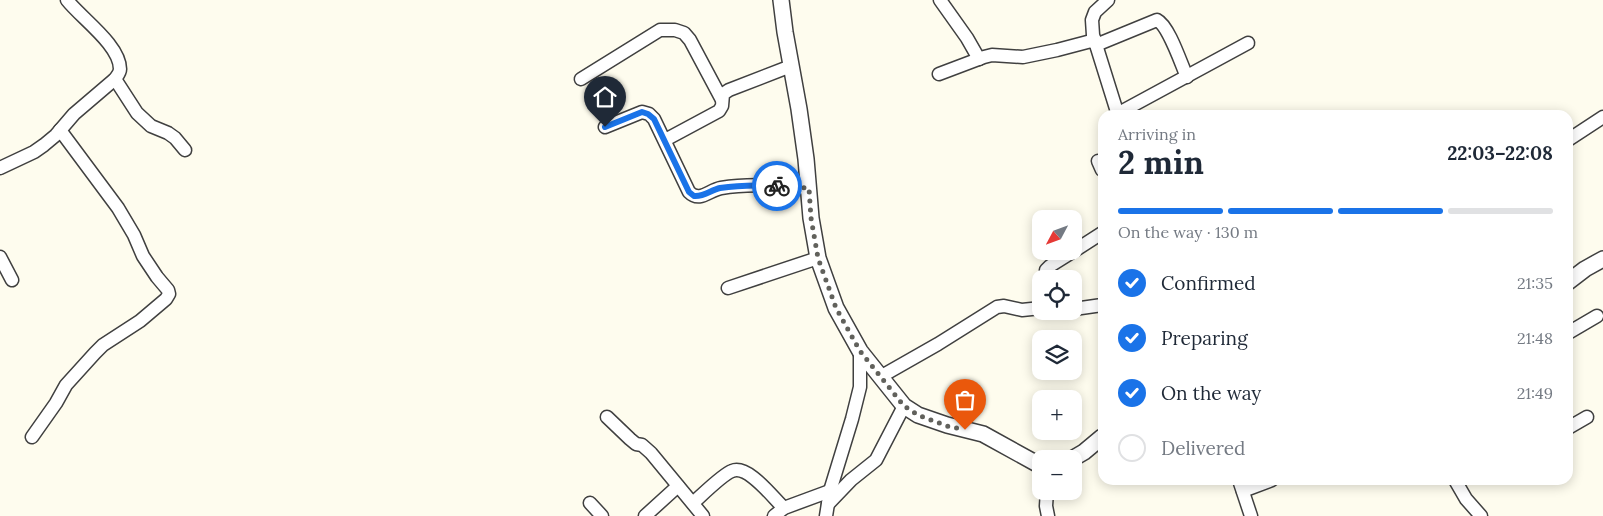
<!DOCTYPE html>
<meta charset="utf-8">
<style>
body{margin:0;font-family:Lora,serif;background:#f6f6f7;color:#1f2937;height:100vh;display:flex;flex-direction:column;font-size:19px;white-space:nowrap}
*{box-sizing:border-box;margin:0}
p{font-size:16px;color:#747a83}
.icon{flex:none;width:28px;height:28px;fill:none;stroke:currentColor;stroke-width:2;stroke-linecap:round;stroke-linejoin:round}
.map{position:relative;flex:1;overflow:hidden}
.sheet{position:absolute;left:1098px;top:110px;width:475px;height:375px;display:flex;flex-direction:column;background:#fff;border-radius:15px;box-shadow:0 2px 12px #0003}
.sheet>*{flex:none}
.needle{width:32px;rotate:229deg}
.buttons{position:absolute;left:1032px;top:210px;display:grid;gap:10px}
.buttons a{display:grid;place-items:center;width:50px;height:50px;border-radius:10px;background:#fff;box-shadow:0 2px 12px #0003;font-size:25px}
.pin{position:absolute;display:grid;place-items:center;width:42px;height:42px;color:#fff;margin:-51px -21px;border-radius:50% 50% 50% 0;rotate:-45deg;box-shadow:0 0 5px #0007}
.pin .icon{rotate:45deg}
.courier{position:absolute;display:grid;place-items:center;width:50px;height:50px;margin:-25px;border:4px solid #1a73e8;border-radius:50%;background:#fff;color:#222;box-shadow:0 1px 6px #0007}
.summary em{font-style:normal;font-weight:700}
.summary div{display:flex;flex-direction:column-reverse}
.summary{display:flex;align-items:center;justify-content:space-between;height:85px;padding:0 20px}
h1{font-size:32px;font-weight:700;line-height:38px}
.bar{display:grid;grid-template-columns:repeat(4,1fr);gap:8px 5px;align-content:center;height:60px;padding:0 20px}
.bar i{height:6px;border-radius:4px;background:#e0e1e3}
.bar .current{background:#1a73e8}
.bar p{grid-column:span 4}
ol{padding:0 20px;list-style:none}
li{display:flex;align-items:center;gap:15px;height:55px}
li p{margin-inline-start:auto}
li .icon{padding:5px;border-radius:50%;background:#1a73e8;color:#fff;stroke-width:4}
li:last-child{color:#747a83}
li i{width:28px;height:28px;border:2px solid #e0e1e3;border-radius:50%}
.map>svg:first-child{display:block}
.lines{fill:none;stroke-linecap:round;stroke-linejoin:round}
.minor-casing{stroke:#404040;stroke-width:15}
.tertiary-casing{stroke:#404040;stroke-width:18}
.minor{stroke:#fff;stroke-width:12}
.tertiary{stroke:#fff;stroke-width:15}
.done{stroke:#61615c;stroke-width:5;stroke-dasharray:0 9}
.route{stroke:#1a73e8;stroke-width:6}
</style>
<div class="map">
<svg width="1603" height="516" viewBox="0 0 1603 516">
<rect width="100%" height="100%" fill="#fefcee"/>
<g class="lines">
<g class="minor-casing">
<g id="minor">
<polyline points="940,0 967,38 979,59"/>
<polyline points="1108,0 1095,12 1092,20 1093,35 1118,115"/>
<path d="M1096,45L1157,20C1169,26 1181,64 1187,77"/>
<polyline points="939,74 984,57 992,55 1023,57 1057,50 1095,40"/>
<polyline points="115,79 137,113 151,126 168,133 175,138 185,150"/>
<polyline points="581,79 660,30 675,30 684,33 690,40 722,100"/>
<polyline points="1117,114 1248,43"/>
<path d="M605,127L642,112L649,114L654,119L689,192C700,203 709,190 721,188C750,183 780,186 809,188"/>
<polyline points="665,140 719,111 722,106 723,94 729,90 791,66"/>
<polyline points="1568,140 1603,117"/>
<polyline points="1098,161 1102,170"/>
<path d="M0,168L34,152L44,145L56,135L74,114L115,79C117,76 120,73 120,69C120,45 81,18 67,0"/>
<polyline points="1074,251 1102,233"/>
<polyline points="0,257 12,280"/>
<polyline points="1047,279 1046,270 1050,266 1074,251"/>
<polyline points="728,288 818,258"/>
<polyline points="1074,309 1102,305"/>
<polyline points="1568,333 1597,316"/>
<polyline points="880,377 938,344 997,307 1004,306 1022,310 1041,308"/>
<polyline points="607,417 630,439 636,444 642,445 651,453 703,516"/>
<polyline points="1568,428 1587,417"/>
<polyline points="32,437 56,403 66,385 95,353 103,345 140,321 166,299 169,294 168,290 157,277 143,256 134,235 118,208 60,130"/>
<polyline points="1239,480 1251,516"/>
<polyline points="1455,480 1466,499 1481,516"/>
<polyline points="1047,491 1046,506 1048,516"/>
<polyline points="1243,491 1272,480"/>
<polyline points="590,503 602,516"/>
<path d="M693,503C702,495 723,474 732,471C748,464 773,498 784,508"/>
<polyline points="828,504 851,480 876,460 904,406"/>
<polyline points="645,516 678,486"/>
<polyline points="774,516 784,508 830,491"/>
<polyline points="826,516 830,491 852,419 860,387 860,351"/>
</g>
</g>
<g class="tertiary-casing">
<g id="tertiary">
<polyline points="781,0 785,32 799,109 806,159 811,218 818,258 836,308 860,351 904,406 918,415 947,425 983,434 1041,466"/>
<polyline points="1568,282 1585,269 1603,259"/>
<polyline points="1072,459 1084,452 1102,437"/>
</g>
</g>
<use href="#minor" class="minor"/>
<use href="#tertiary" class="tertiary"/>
</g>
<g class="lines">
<polyline class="done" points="777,186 809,188 811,218 818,258 836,308 860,351 904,406 918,415 947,426 965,430"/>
<path class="route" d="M605,127L642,112L648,114L654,119L689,192L694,196C704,197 711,190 720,188C739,185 758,185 777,186"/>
</g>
</svg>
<div class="buttons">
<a><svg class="needle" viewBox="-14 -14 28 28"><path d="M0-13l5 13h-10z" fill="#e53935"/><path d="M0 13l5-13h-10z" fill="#747a83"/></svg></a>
<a><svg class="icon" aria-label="locate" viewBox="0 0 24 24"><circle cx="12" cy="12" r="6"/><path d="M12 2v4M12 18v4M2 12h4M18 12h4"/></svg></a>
<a><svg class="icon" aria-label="layers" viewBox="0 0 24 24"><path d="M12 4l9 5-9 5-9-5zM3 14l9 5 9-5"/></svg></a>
<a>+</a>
<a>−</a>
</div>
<div class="pin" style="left:965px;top:430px;background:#ea580c"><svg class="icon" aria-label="bag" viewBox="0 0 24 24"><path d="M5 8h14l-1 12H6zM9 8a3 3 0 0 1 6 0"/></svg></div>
<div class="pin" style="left:605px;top:127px;background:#1f2937"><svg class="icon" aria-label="home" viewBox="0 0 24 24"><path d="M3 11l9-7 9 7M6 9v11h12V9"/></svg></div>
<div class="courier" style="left:777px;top:186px"><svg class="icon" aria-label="bike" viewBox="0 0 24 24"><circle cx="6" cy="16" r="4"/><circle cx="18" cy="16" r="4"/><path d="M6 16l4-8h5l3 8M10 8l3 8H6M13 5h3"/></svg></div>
<section class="sheet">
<div class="summary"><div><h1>2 min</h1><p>Arriving in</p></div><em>22:03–22:08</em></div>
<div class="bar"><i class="current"></i><i class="current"></i><i class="current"></i><i></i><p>On the way · 130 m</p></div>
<ol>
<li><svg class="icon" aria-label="check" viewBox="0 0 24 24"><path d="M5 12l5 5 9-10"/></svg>Confirmed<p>21:35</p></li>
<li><svg class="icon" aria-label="check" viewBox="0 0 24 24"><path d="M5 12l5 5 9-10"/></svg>Preparing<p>21:48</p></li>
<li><svg class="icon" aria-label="check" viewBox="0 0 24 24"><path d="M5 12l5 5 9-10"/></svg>On the way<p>21:49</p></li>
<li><i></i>Delivered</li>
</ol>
</section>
</div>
